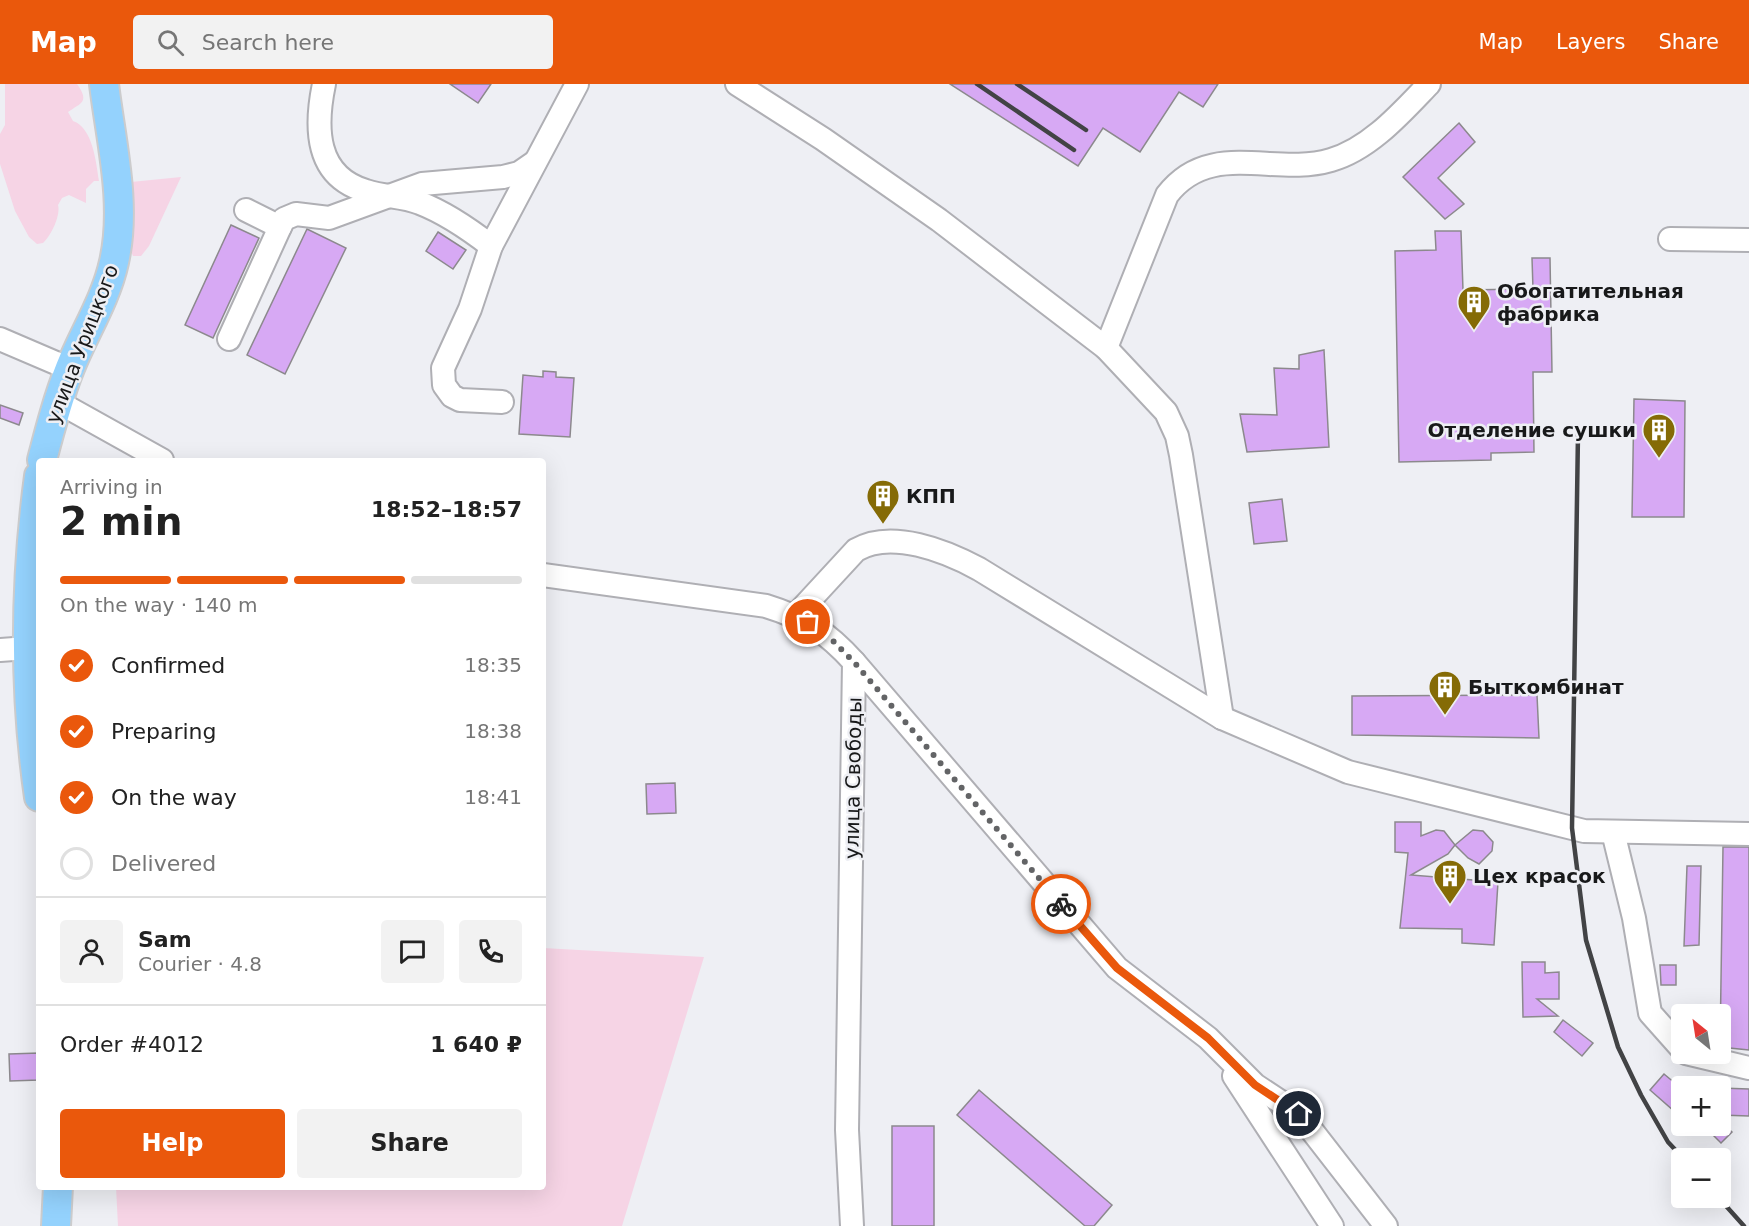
<!DOCTYPE html>
<meta charset="utf-8">
<style>
body{margin:0;font-family:"DejaVu Sans",sans-serif;background:#f2f2f2;color:#222;height:100vh;display:flex;flex-direction:column;font-size:22px;white-space:nowrap}
*{box-sizing:border-box;margin:0}
p{font-size:20px;color:#767676}
.icon{flex:none;width:33px;height:33px;fill:none;stroke:currentColor;stroke-width:2;stroke-linecap:round;stroke-linejoin:round}
.map{position:relative;flex:1;overflow:hidden}
.side{position:absolute;left:36px;top:374px;width:510px;height:732px;display:flex;flex-direction:column;background:#fff;border-radius:6px;box-shadow:0 6px 24px #0002}
.side>*{flex:none}
.needle{width:39px;rotate:330deg}
.controls{position:absolute;left:1671px;top:920px;display:grid;gap:12px}
.controls a{display:grid;place-items:center;width:60px;height:60px;border-radius:6px;background:#fff;box-shadow:0 6px 24px #0002;font-size:30px}
.pin{position:absolute;display:grid;place-items:center;width:51px;height:51px;color:#fff;margin:-26px;border:3px solid #fff;border-radius:50%;box-shadow:0 2px 6px #0007}
.courier{position:absolute;display:grid;place-items:center;width:60px;height:60px;margin:-30px;border:4px solid #ea580c;border-radius:50%;background:#fff;color:#222;box-shadow:0 2px 8px #0007}
.head em{font-style:normal;font-weight:800}
.head div{display:flex;flex-direction:column-reverse}
.head{display:flex;align-items:center;justify-content:space-between;height:102px;padding:0 24px}
h1{font-size:39px;font-weight:800;line-height:45px}
.bar{display:grid;grid-template-columns:repeat(4,1fr);gap:9px 6px;align-content:center;height:72px;padding:0 24px}
.bar i{height:8px;border-radius:4px;background:#e0e0e0}
.bar .active{background:#ea580c}
.bar p{grid-column:span 4}
.line{display:flex;align-items:center;gap:15px;padding:0 24px;border-top:2px solid #e0e0e0}
.line div{flex:1}
.round{display:grid;place-items:center;flex:none;width:63px;height:63px;border-radius:6px;background:#f2f2f2}
ol{padding:0 24px;list-style:none}
li{display:flex;align-items:center;gap:18px;height:66px}
li p{margin-inline-start:auto}
li .icon{padding:6px;border-radius:50%;background:#ea580c;color:#fff;stroke-width:4}
li:last-child{color:#767676}
li i{width:33px;height:33px;border:3px solid #e0e0e0;border-radius:50%}
.cta{display:flex;gap:12px;margin-top:auto;padding:12px 24px}
.cta a{flex:1;height:69px;border-radius:6px;background:#ea580c;color:#fff;font-size:24px;font-weight:800;line-height:69px;text-align:center}
.cta a+a{background:#f2f2f2;color:#222}
header{display:flex;align-items:center;gap:36px;box-sizing:border-box;height:84px;padding:0 30px;background:#ea580c;color:#fff}
header strong{font-size:28px}
nav{display:flex;gap:33px;margin-inline-start:auto;font-size:21px}
.search{width:420px;height:54px;background:#f2f2f2;display:flex;align-items:center;gap:15px;box-sizing:border-box;padding:0 21px;border-radius:6px;color:#767676;font-size:22px}
.map>svg:first-child{display:block}
.green{fill:#f6d4e5}
.building{fill:#d7a9f4;stroke:#8c898d;stroke-width:1.5}
.lines{fill:none;stroke-linecap:round;stroke-linejoin:round}
.minor-casing{stroke:#afafb4;stroke-width:26}
.major-casing{stroke:#cccccd;stroke-width:32}
.minor{stroke:#fff;stroke-width:22}
.major{stroke:#94d2fd;stroke-width:28}
.rail{stroke:#424345;stroke-width:4.5}
.done{stroke:#636466;stroke-width:6;stroke-dasharray:0 10.8}
.route{stroke:#ea580c;stroke-width:8}
.labels{text-anchor:middle;stroke-width:5;stroke-linejoin:round;paint-order:stroke}
.poi-label{font-size:20px;font-weight:bold;fill:#18191a;stroke:#eeeff4;text-anchor:start}
.street-label{font-size:20px;fill:#18191a;stroke:#eeeff4}
</style>
<header>
<strong>Map</strong>
<div class="search"><svg class="icon" aria-label="search" viewBox="0 0 24 24"><circle cx="10" cy="10" r="6"/><path d="M15 15l6 6"/></svg>Search here</div>
<nav><a>Map</a><a>Layers</a><a>Share</a></nav>
</header>
<div class="map">
<svg width="1749" height="1142" viewBox="0 0 1749 1142">
<rect width="100%" height="100%" fill="#eeeff4"/>
<g class="green">
<path d="M5,0H77C90,18 81,19 68,28L73,37C93,44 96,78 99,97H94L86,105V119L69,111L62,114L58,121C61,131 51,152 43,159L37,160L29,153L15,127L0,80V50L5,41Z"/>
<polygon points="181,93 149,162 141,172 133,172 129,163 131,98"/>
<polygon points="543,864 704,873 622,1142 118,1142 116,1103 543,1102"/>
</g>
<g class="building">
<polygon points="450,0 491,0 478,19"/>
<polygon points="950,0 1218,0 1203,23 1179,8 1140,68 1103,44 1078,82"/>
<polygon points="1459,39 1475,58 1438,94 1464,120 1445,135 1403,93"/>
<polygon points="231,141 259,154 213,254 185,241"/>
<polygon points="307,145 346,164 285,290 247,271"/>
<polygon points="1435,147 1461,147 1463,206 1533,205 1532,174 1550,174 1552,288 1533,288 1534,368 1491,369 1491,376 1399,378 1395,167 1436,166"/>
<polygon points="438,148 466,166 453,185 426,167"/>
<polygon points="1324,266 1329,363 1247,368 1240,330 1277,331 1274,284 1299,285 1299,271"/>
<polygon points="543,287 556,288 556,293 574,294 570,353 519,350 523,291 543,293"/>
<polygon points="1634,315 1685,317 1684,433 1632,433"/>
<polygon points="0,321 23,329 19,341 0,334"/>
<polygon points="1282,415 1287,457 1254,460 1249,419"/>
<polygon points="1537,611 1539,654 1352,651 1352,612"/>
<polygon points="675,699 676,729 647,730 646,700"/>
<polygon points="1395,738 1421,738 1421,752 1436,746 1444,747 1455,761 1448,770 1411,791 1498,798 1494,861 1462,859 1462,845 1400,844 1408,769 1395,768"/>
<polygon points="1473,746 1483,747 1493,758 1492,767 1479,780 1468,774 1455,761"/>
<polygon points="1723,763 1749,763 1749,966 1720,963"/>
<polygon points="1687,782 1701,782 1699,861 1684,862"/>
<polygon points="1522,878 1545,878 1545,889 1559,888 1559,915 1537,915 1558,932 1523,933"/>
<polygon points="1660,881 1676,881 1676,901 1661,901"/>
<polygon points="1563,936 1593,959 1582,972 1554,948"/>
<polygon points="39,969 39,996 10,997 9,970"/>
<polygon points="1664,990 1682,1005 1682,1034 1650,1006"/>
<polygon points="1720,1004 1749,1005 1749,1032 1720,1031"/>
<polygon points="979,1006 1112,1121 1094,1142 1085,1142 957,1031"/>
<polygon points="1703,1041 1724,1041 1732,1048 1721,1059"/>
<rect x="892" y="1042" width="42" height="100"/>
</g>
<g class="lines">
<g class="minor-casing">
<g id="minor">
<path d="M324,0C315,43 315,92 366,107C384,113 403,112 420,119C446,129 469,145 491,162"/>
<polyline points="737,0 823,55 939,136 1106,264 1166,328 1177,352 1181,371 1222,634"/>
<polyline points="246,126 280,143 284,135 296,130 329,134 422,100 503,93 519,89 535,78"/>
<polyline points="1670,155 1749,156"/>
<polyline points="0,255 70,285"/>
<polyline points="229,255 280,143"/>
<path d="M1106,264L1167,111C1210,55 1274,93 1331,76C1370,65 1402,28 1429,0"/>
<polyline points="58,318 162,376"/>
<polyline points="502,318 460,316 452,312 444,301 443,284 470,225 491,162 577,0"/>
<path d="M543,491L766,522C805,534 827,548 854,578L847,1046L852,1142"/>
<path d="M796,531L856,466C891,445 946,467 979,485L1222,634L1348,688L1584,747L1749,750"/>
<polyline points="0,566 28,564"/>
<polyline points="854,578 1117,884 1208,954 1255,1001 1299,1030 1386,1142"/>
<polyline points="1613,748 1634,834 1650,929 1682,965"/>
<polyline points="1686,969 1749,984"/>
<polyline points="1234,992 1332,1142"/>
</g>
</g>
<g class="major-casing">
<g id="major">
<path d="M42,376C50,345 58,314 70,284C84,249 106,215 114,178C127,120 111,58 104,0"/>
<path d="M39,392C25,497 24,609 39,713"/>
<polyline points="56,1142 58,1102"/>
</g>
</g>
<use href="#minor" class="minor"/>
<use href="#major" class="major"/>
<g class="rail">
<polyline points="977,0 1074,66"/>
<polyline points="1017,0 1086,46"/>
<polyline points="1578,349 1572,744 1586,856 1618,963 1641,1011 1668,1058 1683,1074"/>
<polyline points="1718,1113 1744,1142"/>
</g>
</g>
<g class="lines">
<polyline class="done" points="808,538 826,550 854,578 1061,820"/>
<polyline class="route" points="1061,820 1117,884 1208,954 1255,1001 1299,1030"/>
</g>
<defs>
<g id="building-pin" transform="scale(1.725)"><path d="M0 17L-7.5 6A9.5 9.5 0 1 1 7.5 6Z" fill="#856b06" stroke="#eeeff4"/><path d="M-4-6H4V6H1V3H-1V6H-4ZM-2.5-4.3h1.7v1.8h-1.7ZM.8-4.3h1.7v1.8H.8ZM-2.5-1h1.7V.8h-1.7ZM.8-1h1.7V.8H.8Z" fill="#fff"/></g>
</defs>
<g fill-rule="evenodd">
<use href="#building-pin" x="1474" y="218"/>
<use href="#building-pin" x="1659" y="346"/>
<use href="#building-pin" x="883" y="412"/>
<use href="#building-pin" x="1445" y="603"/>
<use href="#building-pin" x="1450" y="792"/>
</g>
<g class="labels">
<g class="poi-label">
<text x="1497" y="214">Обогатительная<tspan x="1497" dy="23">фабрика</tspan></text>
<text x="1636" y="353" text-anchor="end">Отделение сушки</text>
<text x="906" y="419">КПП</text>
<text x="1468" y="610">Быткомбинат</text>
<text x="1473" y="799">Цех красок</text>
</g>
<g class="street-label">
<text transform="translate(82 260) rotate(-69)" y="7">улица Урицкого</text>
<text transform="translate(853 694) rotate(-89)" y="7">улица Свободы</text>
</g>
</g>
</svg>
<div class="controls">
<a><svg class="needle" viewBox="-14 -14 28 28"><path d="M0-13l5 13h-10z" fill="#e53935"/><path d="M0 13l5-13h-10z" fill="#767676"/></svg></a>
<a>+</a>
<a>−</a>
</div>
<div class="pin" style="left:808px;top:538px;background:#ea580c"><svg class="icon" aria-label="bag" viewBox="0 0 24 24"><path d="M5 8h14l-1 12H6zM9 8a3 3 0 0 1 6 0"/></svg></div>
<div class="pin" style="left:1299px;top:1030px;background:#1f2937"><svg class="icon" aria-label="home" viewBox="0 0 24 24"><path d="M3 11l9-7 9 7M6 9v11h12V9"/></svg></div>
<div class="courier" style="left:1061px;top:820px"><svg class="icon" aria-label="bike" viewBox="0 0 24 24"><circle cx="6" cy="16" r="4"/><circle cx="18" cy="16" r="4"/><path d="M6 16l4-8h5l3 8M10 8l3 8H6M13 5h3"/></svg></div>
<section class="side">
<div class="head"><div><h1>2 min</h1><p>Arriving in</p></div><em>18:52–18:57</em></div>
<div class="bar"><i class="active"></i><i class="active"></i><i class="active"></i><i></i><p>On the way · 140 m</p></div>
<ol>
<li><svg class="icon" aria-label="check" viewBox="0 0 24 24"><path d="M5 12l5 5 9-10"/></svg>Confirmed<p>18:35</p></li>
<li><svg class="icon" aria-label="check" viewBox="0 0 24 24"><path d="M5 12l5 5 9-10"/></svg>Preparing<p>18:38</p></li>
<li><svg class="icon" aria-label="check" viewBox="0 0 24 24"><path d="M5 12l5 5 9-10"/></svg>On the way<p>18:41</p></li>
<li><i></i>Delivered</li>
</ol>
<div class="line" style="height:108px"><a class="round"><svg class="icon" aria-label="person" viewBox="0 0 24 24"><circle cx="12" cy="8" r="4"/><path d="M4 21q1-7 8-7t8 7"/></svg></a><div><b>Sam</b><p>Courier · 4.8</p></div><a class="round"><svg class="icon" aria-label="chat" viewBox="0 0 24 24"><path d="M4 5h16v11H9l-5 4z"/></svg></a><a class="round"><svg class="icon" aria-label="phone" viewBox="0 0 24 24"><path d="M5 4h4l2 5-3 2q2 4 5 5l2-3 5 2v4C11 20 4 13 5 4z"/></svg></a></div>
<div class="line" style="height:78px"><div>Order #4012</div><b>1 640 ₽</b></div>
<div class="cta"><a>Help</a><a>Share</a></div>
</section>
</div>
